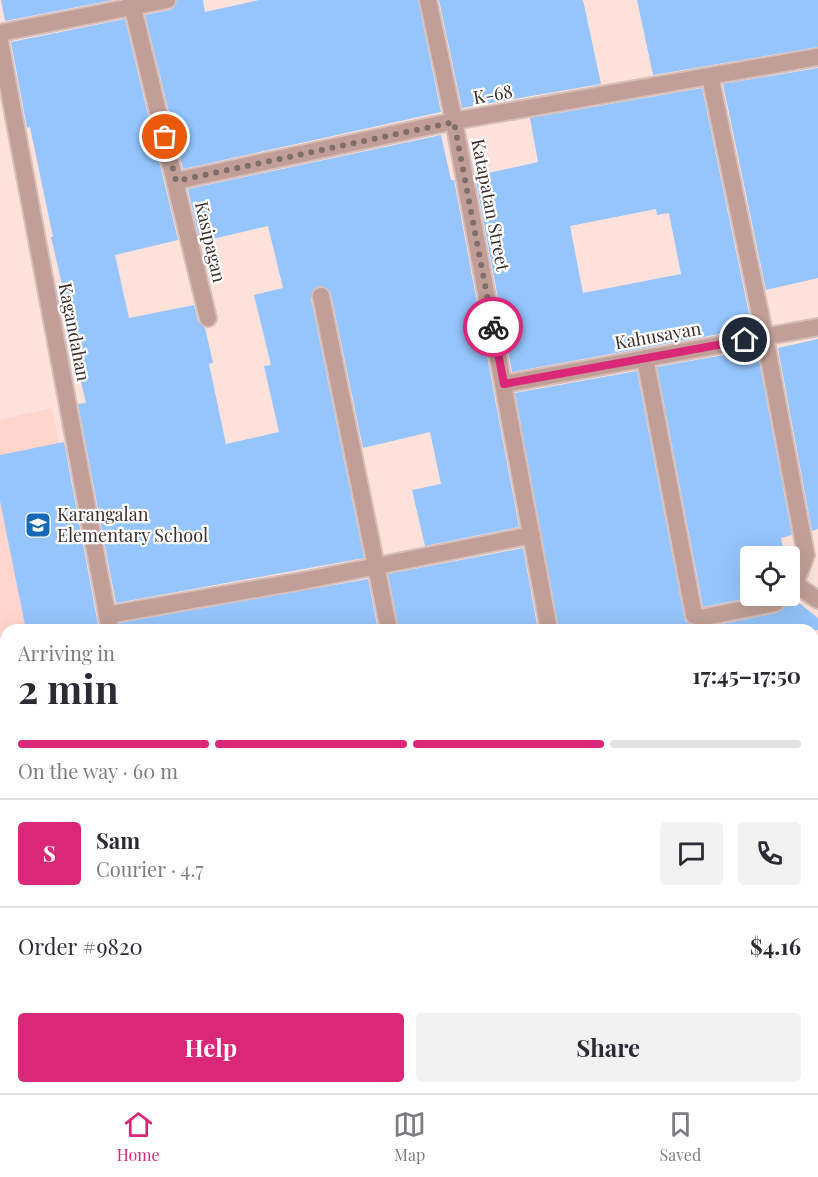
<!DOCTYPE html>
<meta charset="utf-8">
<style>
body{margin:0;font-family:"Playfair Display",serif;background:#f2f2f3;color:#2b2b33;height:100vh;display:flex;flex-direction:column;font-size:22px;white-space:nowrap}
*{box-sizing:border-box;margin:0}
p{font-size:20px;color:#7c7c81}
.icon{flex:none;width:33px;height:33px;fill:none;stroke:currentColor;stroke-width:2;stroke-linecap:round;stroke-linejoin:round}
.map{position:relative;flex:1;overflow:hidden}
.drawer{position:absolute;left:0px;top:624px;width:819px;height:470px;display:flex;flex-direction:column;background:#fff;border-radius:18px 18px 0 0;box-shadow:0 6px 24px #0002}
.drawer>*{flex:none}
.tools{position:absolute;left:740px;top:546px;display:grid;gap:12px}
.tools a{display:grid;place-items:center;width:60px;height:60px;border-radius:6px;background:#fff;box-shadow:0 6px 24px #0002;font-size:30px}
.pin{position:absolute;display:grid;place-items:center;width:51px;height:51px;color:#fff;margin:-26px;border:3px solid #fff;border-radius:50%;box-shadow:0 2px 6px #0007}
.courier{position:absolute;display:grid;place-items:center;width:60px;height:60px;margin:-30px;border:4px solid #db2777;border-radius:50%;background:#fff;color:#222;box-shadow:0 2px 8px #0007}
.overview em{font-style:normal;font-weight:700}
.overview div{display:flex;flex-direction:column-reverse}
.overview{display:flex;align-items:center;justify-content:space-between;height:102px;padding:0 18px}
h1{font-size:39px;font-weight:700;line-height:45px}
.bar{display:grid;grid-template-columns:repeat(4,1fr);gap:9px 6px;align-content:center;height:72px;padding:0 18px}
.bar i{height:8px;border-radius:4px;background:#e1e1e2}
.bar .selected{background:#db2777}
.bar p{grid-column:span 4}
.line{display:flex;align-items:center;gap:15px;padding:0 18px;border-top:2px solid #e1e1e2}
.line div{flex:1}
.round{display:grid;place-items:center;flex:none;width:63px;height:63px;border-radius:6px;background:#f2f2f3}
.primary-button{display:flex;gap:12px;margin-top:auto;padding:12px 18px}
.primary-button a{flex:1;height:69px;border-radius:6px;background:#db2777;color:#fff;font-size:24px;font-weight:700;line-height:69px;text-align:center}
.primary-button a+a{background:#f2f2f3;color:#2b2b33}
.dock{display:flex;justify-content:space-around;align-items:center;height:84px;border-top:2px solid #e1e1e2;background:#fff;font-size:16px;color:#7c7c81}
.dock a{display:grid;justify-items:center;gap:3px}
.dock .selected{color:#db2777}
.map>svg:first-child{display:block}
.built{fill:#ffd5cc}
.building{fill:#95c5fc;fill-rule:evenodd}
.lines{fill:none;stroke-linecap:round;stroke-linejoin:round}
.service-casing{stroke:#d6beb9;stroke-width:20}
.minor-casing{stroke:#d6beb9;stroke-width:20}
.service{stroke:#c19f98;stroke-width:16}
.minor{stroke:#c19f98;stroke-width:16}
.done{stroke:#806e6a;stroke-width:6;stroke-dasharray:0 10.8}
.route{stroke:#db2777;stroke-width:8}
.labels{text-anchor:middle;stroke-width:4.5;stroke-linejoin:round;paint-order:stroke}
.street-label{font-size:18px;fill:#3c2f2c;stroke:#fff}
.poi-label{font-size:18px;fill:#3c2f2c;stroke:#fff;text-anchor:start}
</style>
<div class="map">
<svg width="818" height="1093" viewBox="0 0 818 1093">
<rect width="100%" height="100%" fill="#fde2dc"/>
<polygon class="built" points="52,408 97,630 6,630 6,737 0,738 0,420"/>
<g class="building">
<polygon points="1,0 113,0 5,21"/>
<polygon points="177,0 203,0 205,12 259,0 418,0 441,112 183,169 145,15 170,10 174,7"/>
<polygon points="439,0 583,0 601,84 462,108"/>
<polygon points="637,0 818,0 818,47 653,75"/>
<polygon points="125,19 178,240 115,255 129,318 194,305 198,321 205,328 213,363 209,364 226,444 279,432 264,366 271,365 254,295 283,288 268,226 200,242 188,189 441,135 451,180 454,180 519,527 425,546 412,490 441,484 430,432 363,448 331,294 328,289 319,286 314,289 311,298 364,558 116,603 78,404 86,403 60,294 64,293 51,237 53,237 30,127 27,128 11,42"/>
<polygon points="818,68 818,278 766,290 723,84"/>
<path d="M702,88L752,328L512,372L475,176L538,162L530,118ZM656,209L657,215L669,213L681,274L583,293L570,226Z"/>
<polygon points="818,339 818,529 812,531 778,348"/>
<polygon points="757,349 792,535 781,538 784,556 750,556 750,596 759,596 703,607 657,367"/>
<polygon points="637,371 685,621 702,628 777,613 794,599 818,618 818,630 559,630 515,393"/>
<polygon points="64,442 99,630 26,630 0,501 0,455"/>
<polygon points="523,548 538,630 399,630 388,574"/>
<polygon points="368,579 378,630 120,630 119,623"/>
</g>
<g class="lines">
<g class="service-casing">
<g id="service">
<polyline points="710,76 765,337 806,555 795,584 789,590"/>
<polyline points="321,296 389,630"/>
<polyline points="645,358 694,615 700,618 775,603 783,596"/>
<polyline points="795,584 818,600"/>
</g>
</g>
<g class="minor-casing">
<g id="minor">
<polyline points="131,0 208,318"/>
<polyline points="428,0 454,121 549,630"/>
<polyline points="0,33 167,0"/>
<polyline points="0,42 110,630"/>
<polyline points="176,181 454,121 818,57"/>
<polyline points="504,384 818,327"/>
<polyline points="107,615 307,580 532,535"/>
<polyline points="0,746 6,745"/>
<polyline points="813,750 818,749"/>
<polyline points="0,899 6,898"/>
<polyline points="813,929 818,926"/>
<polyline points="0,999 6,1037"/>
<polyline points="0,1053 6,1051"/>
<polyline points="14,1088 15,1093"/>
<polyline points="198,1088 198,1093"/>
<polyline points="670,1088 673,1093"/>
<polyline points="528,1093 537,1088"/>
</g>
</g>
<use href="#service" class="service"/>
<use href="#minor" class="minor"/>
</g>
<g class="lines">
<polyline class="done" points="165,137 176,181 454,122 493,327"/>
<polyline class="route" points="493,327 504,384 745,340"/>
</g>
<defs>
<g id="school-square" transform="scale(1.35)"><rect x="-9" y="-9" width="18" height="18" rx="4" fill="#1468b6" stroke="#fff"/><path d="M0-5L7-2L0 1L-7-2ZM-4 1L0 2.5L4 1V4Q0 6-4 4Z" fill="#fff"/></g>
</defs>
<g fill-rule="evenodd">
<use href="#school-square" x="38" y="525"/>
</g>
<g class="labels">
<g class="street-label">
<text transform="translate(493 95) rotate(-10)" y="6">K-68</text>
<text transform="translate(490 205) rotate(79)" y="6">Katapatan Street</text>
<text transform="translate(210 242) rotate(77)" y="6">Kasipagan</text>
<text transform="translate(74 332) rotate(79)" y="6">Kagandahan</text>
<text transform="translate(658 336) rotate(-10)" y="6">Kahusayan</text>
</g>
<g class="poi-label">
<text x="57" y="521">Karangalan<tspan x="57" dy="21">Elementary School</tspan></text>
</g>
</g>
</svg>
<div class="tools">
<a><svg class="icon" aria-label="locate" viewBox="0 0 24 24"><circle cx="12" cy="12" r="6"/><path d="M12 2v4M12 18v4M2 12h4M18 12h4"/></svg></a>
</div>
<div class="pin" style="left:165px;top:137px;background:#ea580c"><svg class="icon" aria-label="bag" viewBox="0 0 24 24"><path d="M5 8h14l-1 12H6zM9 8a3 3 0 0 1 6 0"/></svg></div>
<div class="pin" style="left:745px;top:340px;background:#1f2937"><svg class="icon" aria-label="home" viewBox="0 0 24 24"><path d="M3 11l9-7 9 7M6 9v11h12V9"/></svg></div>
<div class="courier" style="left:493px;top:327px"><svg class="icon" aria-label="bike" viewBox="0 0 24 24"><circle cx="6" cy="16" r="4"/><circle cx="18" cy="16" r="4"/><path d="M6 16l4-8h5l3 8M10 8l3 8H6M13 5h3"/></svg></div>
<section class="drawer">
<div class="overview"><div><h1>2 min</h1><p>Arriving in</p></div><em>17:45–17:50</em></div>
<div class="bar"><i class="selected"></i><i class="selected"></i><i class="selected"></i><i></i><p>On the way · 60 m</p></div>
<div class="line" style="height:108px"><b class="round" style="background:#db2777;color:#fff">S</b><div><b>Sam</b><p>Courier · 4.7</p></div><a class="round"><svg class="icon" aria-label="chat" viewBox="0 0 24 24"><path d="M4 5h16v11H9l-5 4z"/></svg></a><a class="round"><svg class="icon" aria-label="phone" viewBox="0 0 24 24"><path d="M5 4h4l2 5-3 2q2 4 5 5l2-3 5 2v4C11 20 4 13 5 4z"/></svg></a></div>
<div class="line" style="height:78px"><div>Order #9820</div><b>$4.16</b></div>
<div class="primary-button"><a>Help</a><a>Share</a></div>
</section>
</div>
<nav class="dock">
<a class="selected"><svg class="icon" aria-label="home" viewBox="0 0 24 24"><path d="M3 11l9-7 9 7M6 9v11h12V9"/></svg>Home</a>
<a><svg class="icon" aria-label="map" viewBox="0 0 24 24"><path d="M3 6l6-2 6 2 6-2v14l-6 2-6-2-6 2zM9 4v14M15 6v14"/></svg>Map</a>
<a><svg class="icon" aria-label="saved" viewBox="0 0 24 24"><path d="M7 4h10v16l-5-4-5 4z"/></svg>Saved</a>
</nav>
